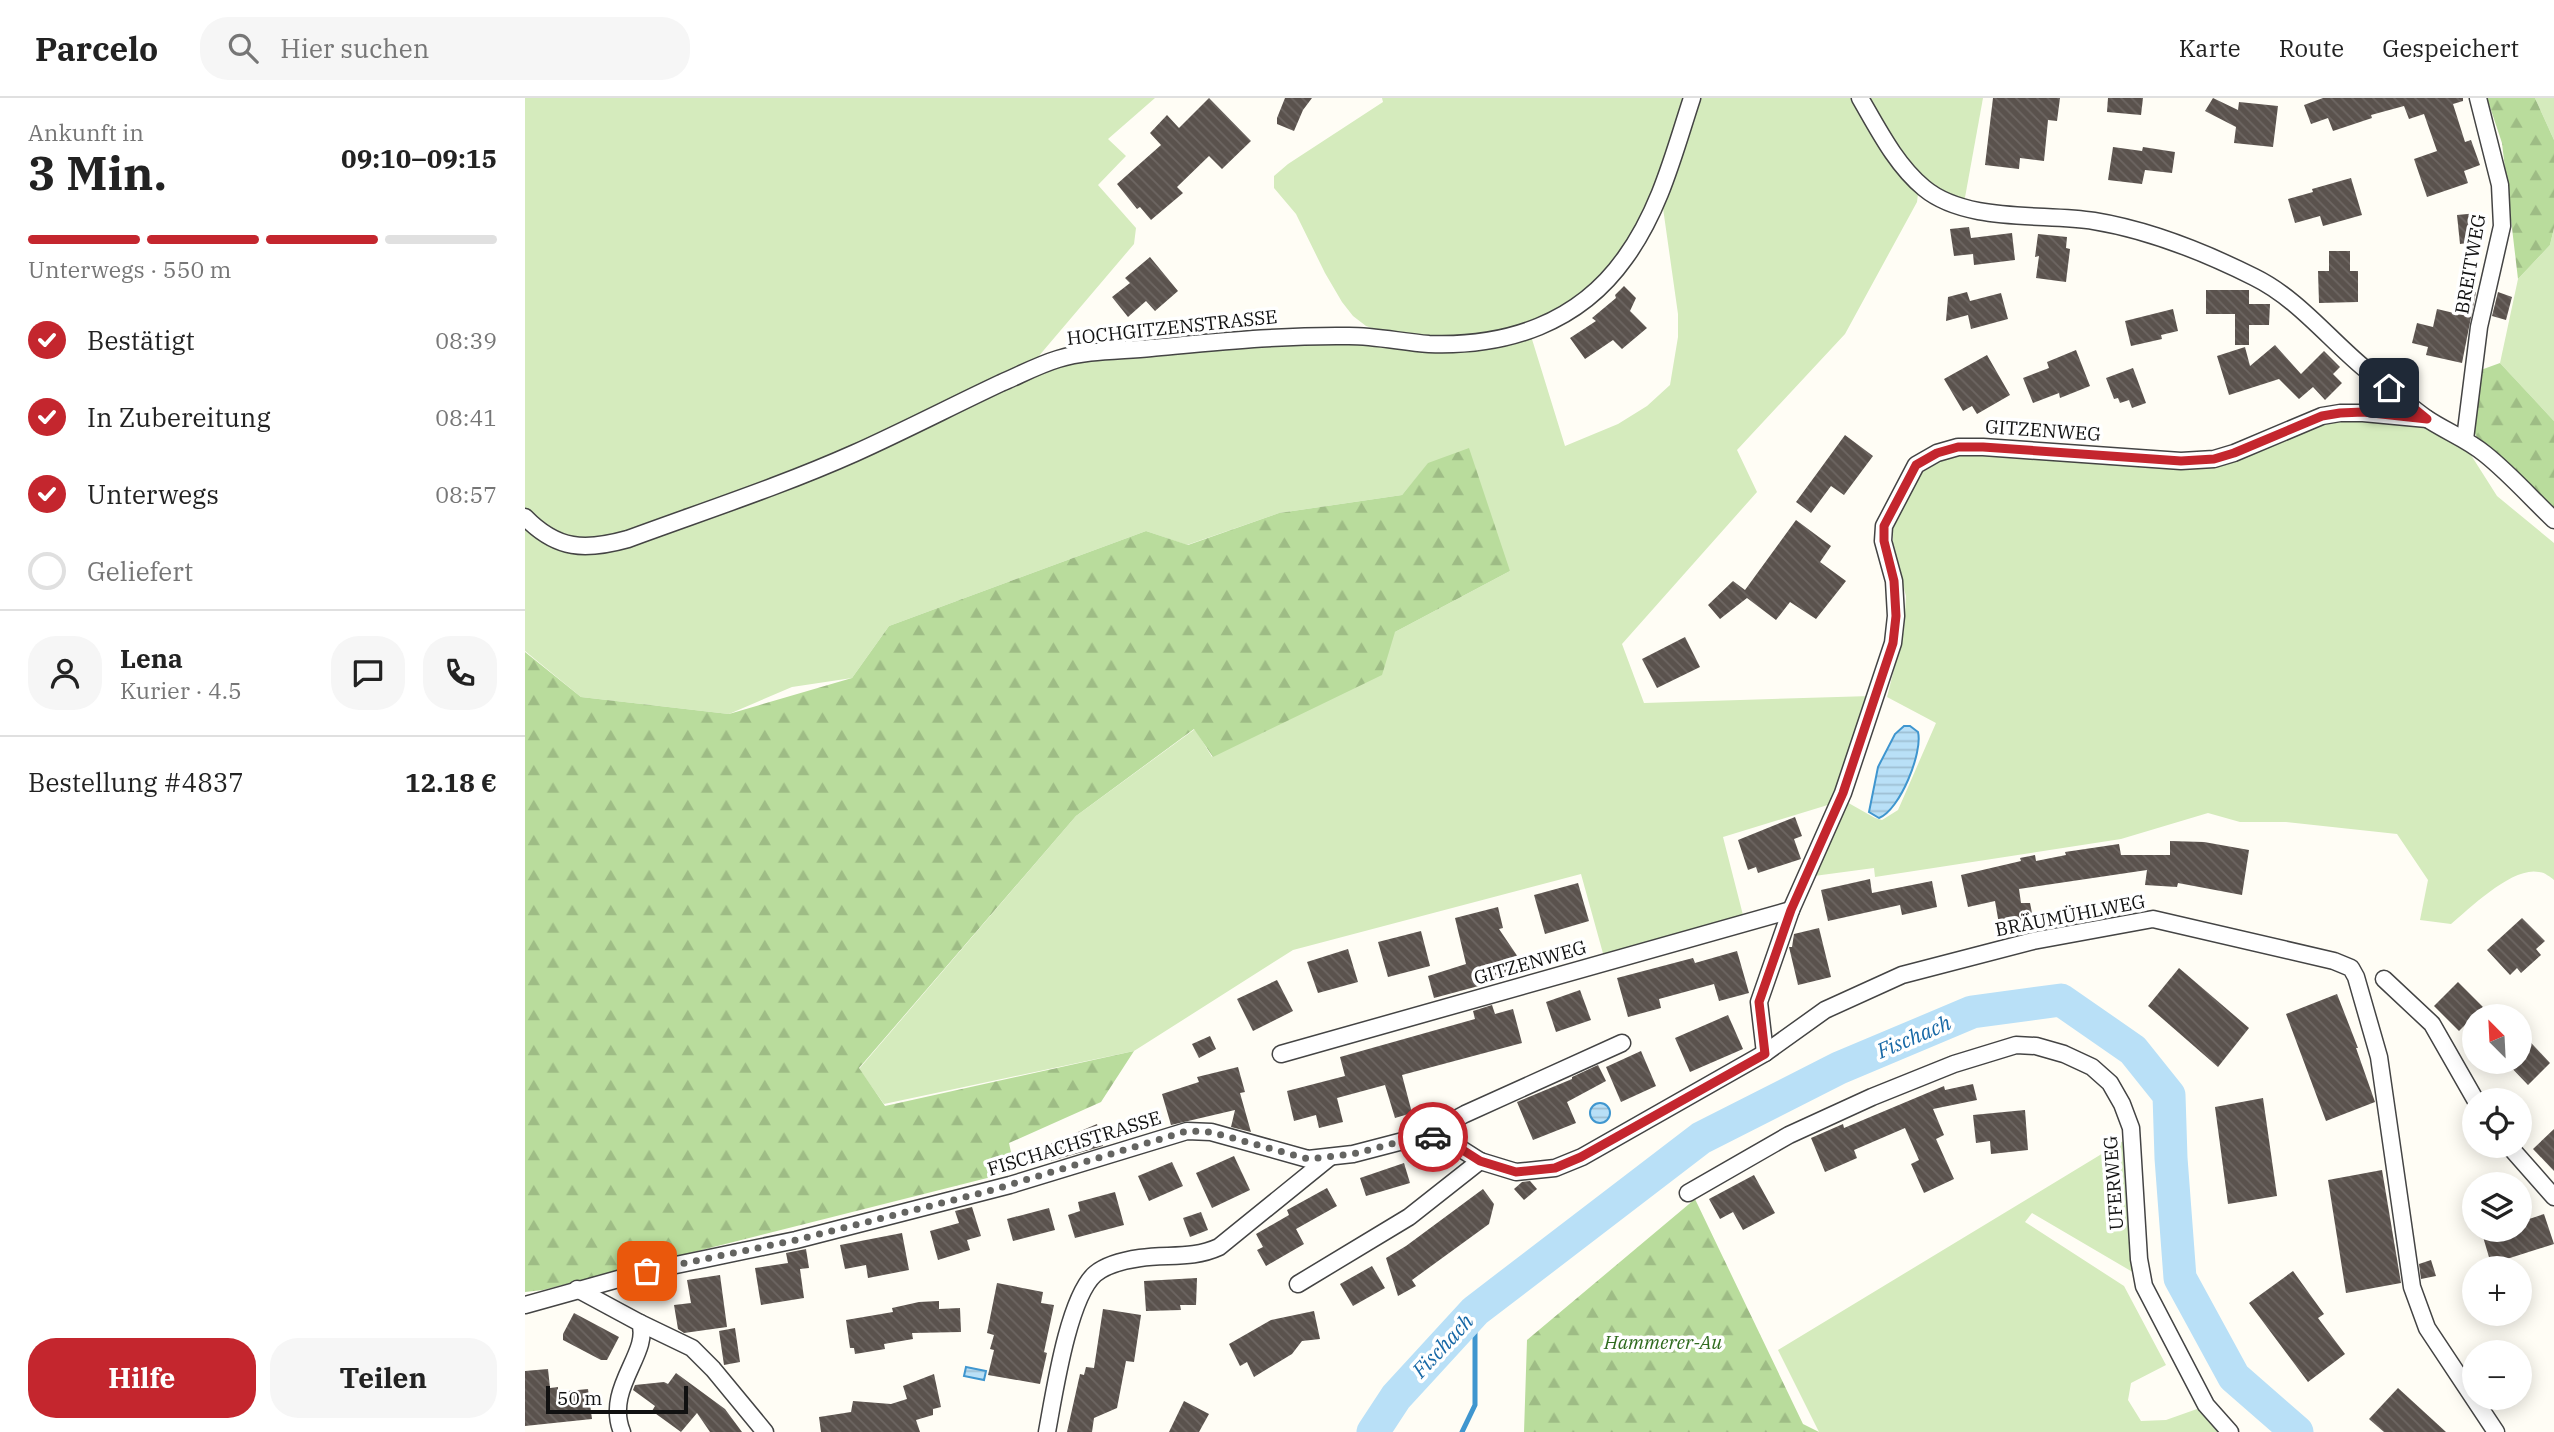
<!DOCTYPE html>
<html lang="de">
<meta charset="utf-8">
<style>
body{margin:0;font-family:"IBM Plex Serif",serif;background:#f6f6f6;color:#222;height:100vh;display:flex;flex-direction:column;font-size:26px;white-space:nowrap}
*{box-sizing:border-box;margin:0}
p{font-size:23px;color:#767676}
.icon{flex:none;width:38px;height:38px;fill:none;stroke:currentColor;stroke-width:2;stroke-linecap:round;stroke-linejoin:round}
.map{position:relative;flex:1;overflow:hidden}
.side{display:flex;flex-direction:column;background:#fff;width:525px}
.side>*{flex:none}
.needle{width:46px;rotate:336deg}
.fabs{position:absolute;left:1937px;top:906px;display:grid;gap:14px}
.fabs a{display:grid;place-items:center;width:70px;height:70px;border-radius:50%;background:#fff;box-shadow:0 4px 18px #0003;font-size:35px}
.scale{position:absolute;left:21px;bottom:18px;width:142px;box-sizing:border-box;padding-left:7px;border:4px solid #111;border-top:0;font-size:19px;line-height:24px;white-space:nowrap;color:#111;-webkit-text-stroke:5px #fff;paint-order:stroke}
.pin{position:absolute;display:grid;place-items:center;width:60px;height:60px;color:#fff;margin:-30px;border-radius:14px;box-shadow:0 4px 10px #0006}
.courier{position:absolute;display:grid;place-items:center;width:70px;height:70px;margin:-35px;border:5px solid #c4262e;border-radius:50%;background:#fff;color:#222;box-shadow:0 2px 9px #0007}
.head em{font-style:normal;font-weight:800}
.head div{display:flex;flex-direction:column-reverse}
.head{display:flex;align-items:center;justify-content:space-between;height:119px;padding:0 28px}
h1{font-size:46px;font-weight:800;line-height:52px}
.bar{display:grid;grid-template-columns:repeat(4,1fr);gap:10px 7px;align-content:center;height:84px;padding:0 28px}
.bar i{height:9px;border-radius:5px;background:#e0e0e0}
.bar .active{background:#c4262e}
.bar p{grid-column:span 4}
.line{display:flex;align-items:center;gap:18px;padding:0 28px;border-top:2px solid #e0e0e0}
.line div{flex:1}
.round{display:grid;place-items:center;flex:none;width:74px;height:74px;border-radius:28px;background:#f6f6f6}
ol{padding:0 28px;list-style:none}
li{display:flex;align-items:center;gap:21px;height:77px}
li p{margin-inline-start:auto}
li .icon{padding:7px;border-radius:50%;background:#c4262e;color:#fff;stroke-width:4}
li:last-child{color:#767676}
li i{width:38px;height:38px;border:4px solid #e0e0e0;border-radius:50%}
.primary-button{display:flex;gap:14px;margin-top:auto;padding:14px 28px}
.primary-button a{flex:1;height:80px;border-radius:28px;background:#c4262e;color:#fff;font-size:28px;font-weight:800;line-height:80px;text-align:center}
.primary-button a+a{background:#f6f6f6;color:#222}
header{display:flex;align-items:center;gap:42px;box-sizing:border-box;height:98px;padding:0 35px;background:#fff;border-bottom:2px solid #e0e0e0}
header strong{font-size:33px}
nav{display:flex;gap:38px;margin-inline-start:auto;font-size:24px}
.search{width:490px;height:63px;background:#f6f6f6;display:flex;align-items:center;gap:18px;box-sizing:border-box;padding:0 24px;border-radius:28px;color:#767676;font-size:26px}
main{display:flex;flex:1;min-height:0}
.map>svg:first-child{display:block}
.grass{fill:#d5ebbd}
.forest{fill:url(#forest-firs)}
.water{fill:url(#water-rules);stroke:#3f96cf;stroke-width:2}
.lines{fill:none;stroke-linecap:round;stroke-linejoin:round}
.stream{stroke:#3f96cf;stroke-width:5}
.river{stroke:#b9e0f7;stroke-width:33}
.building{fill:url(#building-back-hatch)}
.street-casing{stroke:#444;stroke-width:19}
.street{stroke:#fff;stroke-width:16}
.done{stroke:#646461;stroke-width:7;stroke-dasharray:0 12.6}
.route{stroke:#c4262e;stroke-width:9}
.labels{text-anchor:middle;stroke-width:7;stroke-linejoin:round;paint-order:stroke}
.street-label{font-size:19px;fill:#111;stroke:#fff}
.park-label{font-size:19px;font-style:italic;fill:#2f6b1f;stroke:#fff}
.water-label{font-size:21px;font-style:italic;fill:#1768a6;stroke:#fff}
</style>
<header>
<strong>Parcelo</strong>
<div class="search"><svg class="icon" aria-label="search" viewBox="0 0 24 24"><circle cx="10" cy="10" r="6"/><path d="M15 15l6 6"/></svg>Hier suchen</div>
<nav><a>Karte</a><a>Route</a><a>Gespeichert</a></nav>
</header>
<main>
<section class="side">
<div class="head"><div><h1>3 Min.</h1><p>Ankunft in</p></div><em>09:10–09:15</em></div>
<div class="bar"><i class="active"></i><i class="active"></i><i class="active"></i><i></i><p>Unterwegs · 550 m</p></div>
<ol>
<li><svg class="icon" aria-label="check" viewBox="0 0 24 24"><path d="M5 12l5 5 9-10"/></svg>Bestätigt<p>08:39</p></li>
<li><svg class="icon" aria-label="check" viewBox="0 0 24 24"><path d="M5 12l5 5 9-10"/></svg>In Zubereitung<p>08:41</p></li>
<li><svg class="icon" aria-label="check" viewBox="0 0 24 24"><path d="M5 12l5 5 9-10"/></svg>Unterwegs<p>08:57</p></li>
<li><i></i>Geliefert</li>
</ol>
<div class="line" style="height:126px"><a class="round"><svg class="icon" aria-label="person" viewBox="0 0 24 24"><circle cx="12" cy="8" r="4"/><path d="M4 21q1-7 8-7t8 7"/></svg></a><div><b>Lena</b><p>Kurier · 4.5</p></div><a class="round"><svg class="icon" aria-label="chat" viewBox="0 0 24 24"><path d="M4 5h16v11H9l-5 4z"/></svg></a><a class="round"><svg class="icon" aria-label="phone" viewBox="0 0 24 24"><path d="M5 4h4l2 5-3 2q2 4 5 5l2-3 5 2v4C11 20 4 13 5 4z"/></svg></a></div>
<div class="line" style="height:91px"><div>Bestellung #4837</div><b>12.18 €</b></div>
<div class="primary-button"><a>Hilfe</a><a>Teilen</a></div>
</section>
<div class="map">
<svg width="2029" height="1334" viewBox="0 0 2029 1334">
<defs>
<pattern id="forest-firs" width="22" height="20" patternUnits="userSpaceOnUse" patternTransform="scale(1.75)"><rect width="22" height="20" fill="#b9dc9c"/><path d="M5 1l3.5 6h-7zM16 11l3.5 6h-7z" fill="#9ebc85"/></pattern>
<pattern id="water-rules" width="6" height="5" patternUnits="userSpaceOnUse" patternTransform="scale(1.75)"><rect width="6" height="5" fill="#b9e0f7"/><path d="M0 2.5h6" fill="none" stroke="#9ebfd3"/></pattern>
<pattern id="building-back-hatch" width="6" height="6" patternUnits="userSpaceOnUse" patternTransform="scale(1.75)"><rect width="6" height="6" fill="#5a524d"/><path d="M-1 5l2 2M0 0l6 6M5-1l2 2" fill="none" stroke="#6d6662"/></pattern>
</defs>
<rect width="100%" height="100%" fill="#fffdf5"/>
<g class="grass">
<path d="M0,0H630L583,41L601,58L573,87L611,130L609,146L513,259L503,268L255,381L68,443C39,441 20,434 0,411Z"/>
<polygon points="857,0 1164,0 1128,103 1077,182 1020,223 958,239 905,240 853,232 841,228 828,218 817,204 800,175 771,116 749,90 749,78 763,66 858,4"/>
<polygon points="1173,0 1326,0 1393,96 1392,104 1320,236 1212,352 1232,394 1097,546 1119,605 1346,598 1306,706 1198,739 1219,821 1079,859 1056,776 768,852 609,953 359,1006 334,971 551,718 670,631 687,659 870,534 985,473 904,365 877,397 754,415 662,447 621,433 364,528 327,580 267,589 204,616 56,599 0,553 0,424 9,434 93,447 527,267 723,243 1006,238 1040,348 1093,326 1122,308 1145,287 1153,239 1153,216 1137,103"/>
<polygon points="1337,0 1458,0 1439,105 1409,91 1390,75"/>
<polygon points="2010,0 2029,0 2029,42"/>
<polygon points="2029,130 2029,323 1975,265 1993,181 2025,147"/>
<path d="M1819,318L1905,328L1939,346L1972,398L2029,445V782C2025,779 2019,774 2014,774C1988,768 1945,810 1926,826L1895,822L1903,782L1872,736L1761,724H1715L1683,715L1596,741L1350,779L1349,770L1289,778L1320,703L1350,720L1357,722L1373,712L1411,625L1362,599L1379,532L1381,498L1368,453V427L1391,379L1402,366L1444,352L1668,370Z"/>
<polygon points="1603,1040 1611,1176 1507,1115 1500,1124 1599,1188 1641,1267 1606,1285 1603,1302 1616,1323 1641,1322 1672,1311 1695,1334 1294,1334 1253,1252"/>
</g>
<g class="forest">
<polygon points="1962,0 2010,0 2029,42 2029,130 2025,147 1993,181 1977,45"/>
<polygon points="1975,265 2029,323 2029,422 1956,350 1950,335 1953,273"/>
<polygon points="944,350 985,473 870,534 857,577 688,659 669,631 551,718 334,970 360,1008 609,953 576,1004 484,1045 490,1073 18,1192 0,1194 0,554 56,599 204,616 327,580 364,528 621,433 663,447 754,415 877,397 903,365"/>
<polygon points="1170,1101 1278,1326 1294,1334 999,1334 1002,1242"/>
</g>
<g class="water">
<path d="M1379,628H1385L1393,634C1398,654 1375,712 1354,720L1344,714L1353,669L1370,636Z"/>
<circle cx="1075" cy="1015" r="10"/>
<polygon points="441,1269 461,1273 459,1282 439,1278"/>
</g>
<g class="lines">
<polyline class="stream" points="937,1334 950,1307 950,1213"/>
<polyline class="river" points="848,1334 871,1299 950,1213 1176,1040 1314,970 1447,914 1536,902 1608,952 1644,997 1646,1060 1655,1180 1709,1279 1772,1334"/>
</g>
<g class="building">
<polygon points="684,0 726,43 697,71 684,58 652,89 658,95 626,122 615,109 612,111 592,86 636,47 625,35 642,17 654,30"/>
<polygon points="760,0 787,0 778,12 769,33 752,26 752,20"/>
<polygon points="1468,0 1535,0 1532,23 1523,22 1519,63 1495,60 1494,71 1460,67"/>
<polygon points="1583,0 1618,0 1616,17 1582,14"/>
<polygon points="1688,0 1713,12 1714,4 1753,8 1748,49 1709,45 1711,29 1680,13"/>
<polygon points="1798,0 1938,0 1938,3 1928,6 1940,44 1946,42 1955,67 1939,73 1943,85 1902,99 1889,61 1912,53 1899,16 1884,21 1879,8 1846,17 1847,20 1808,33 1803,20 1786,26 1779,7"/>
<polygon points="1588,49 1617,53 1618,49 1650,54 1647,75 1620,72 1617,86 1583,82"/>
<polygon points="1826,80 1837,117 1798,128 1795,118 1770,125 1763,101 1788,94 1787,91"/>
<polygon points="1953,115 1957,143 1935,146 1932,117"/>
<polygon points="1444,129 1446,140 1487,135 1490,162 1449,167 1448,156 1429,158 1425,131"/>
<polygon points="1513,136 1542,139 1541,150 1545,151 1541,184 1511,180 1514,158 1510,159"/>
<polygon points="1804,153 1825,153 1825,173 1833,173 1833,204 1794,205 1793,173 1804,173"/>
<polygon points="625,159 653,193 630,213 621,203 603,219 587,199 605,185 600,180"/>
<polygon points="1099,188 1111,200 1105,213 1122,230 1097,251 1088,242 1060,261 1045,240 1071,223 1067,220 1091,200 1090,197"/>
<polygon points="1933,191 1951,194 1937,265 1901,257 1903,249 1887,245 1892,225 1908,229 1912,211 1929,215"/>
<polygon points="1681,192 1724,192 1724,206 1745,206 1744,227 1724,227 1724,247 1710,247 1710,216 1681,216"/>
<polygon points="1442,194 1445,203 1476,195 1483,221 1446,231 1443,217 1421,223 1423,199"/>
<polygon points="1973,194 1987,199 1981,222 1967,218"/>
<polygon points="1648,211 1653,233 1636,237 1637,241 1606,248 1600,223"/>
<polygon points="1750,247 1776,276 1799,253 1815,269 1808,276 1817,285 1800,302 1788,289 1774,301 1754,281 1704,297 1692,258 1720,249 1725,268"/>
<polygon points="1551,252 1565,288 1535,300 1534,295 1508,305 1498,280 1524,270 1522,264"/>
<polygon points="1462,257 1485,297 1452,316 1447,308 1438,313 1419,281"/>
<polygon points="1608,270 1621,305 1607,310 1604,302 1595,305 1593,300 1589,301 1581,280"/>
<polygon points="1320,337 1348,358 1319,397 1306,388 1286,415 1271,404"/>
<polygon points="1271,422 1306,448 1295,464 1321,483 1291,521 1265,504 1251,522 1222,500 1195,521 1183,507 1208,483 1220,492"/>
<polygon points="1160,539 1175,569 1132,590 1117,561"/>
<polygon points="1270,719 1277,738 1269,741 1276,761 1233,775 1231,769 1223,772 1213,742"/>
<polygon points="1645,743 1679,744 1724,752 1717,797 1653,785 1652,789 1620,787 1622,772 1494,791 1496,805 1505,805 1509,825 1475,832 1470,803 1443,809 1436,777 1496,763 1495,760 1510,757 1511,763 1541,757 1540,754 1594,746 1596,757 1645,757"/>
<polygon points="1345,781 1347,795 1407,783 1412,809 1377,817 1375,807 1303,823 1296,792"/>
<polygon points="1053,785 1064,823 1020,836 1009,797"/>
<polygon points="973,809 978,830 974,831 995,862 976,882 909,900 903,878 941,866 930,820"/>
<polygon points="1997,820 2020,843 2011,851 2016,857 1996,875 1992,870 1985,877 1962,852"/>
<polygon points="1294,830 1306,879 1273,887 1264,849 1267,849 1269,836"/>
<polygon points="896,833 905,868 863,879 853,844"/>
<polygon points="823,851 833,884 793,895 782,864"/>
<polygon points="1212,853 1224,895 1194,903 1189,886 1134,901 1136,910 1103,919 1092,880 1168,860 1170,865"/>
<polygon points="1654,870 1724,930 1693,969 1623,908"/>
<polygon points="752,882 768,913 728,933 712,901"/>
<polygon points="1933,884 1958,909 1934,933 1909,908"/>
<polygon points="1055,892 1066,922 1031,934 1021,904"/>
<polygon points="1812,896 1833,950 1831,950 1850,1004 1801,1023 1761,916"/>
<polygon points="967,907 970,916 988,911 997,945 877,977 887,1015 870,1020 860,987 812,1000 818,1024 794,1030 791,1017 769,1023 762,993 820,978 815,959 950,921 948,913"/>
<polygon points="1203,917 1218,951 1165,974 1150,940"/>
<polygon points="1995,933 2025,965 2003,987 1981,964 1995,964"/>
<polygon points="685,938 691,951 674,960 667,946"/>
<polygon points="1116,953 1131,988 1096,1004 1081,969"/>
<polygon points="1073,967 1081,983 1042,1004 1051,1025 1008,1042 992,1004 1047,981 1047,979"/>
<polygon points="713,969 720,994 715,995 726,1034 706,1029 710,1012 646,1027 637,996 674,984 672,979"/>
<polygon points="1448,986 1452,1002 1408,1011 1419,1037 1411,1041 1429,1081 1399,1095 1386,1066 1394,1062 1380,1030 1329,1052 1332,1060 1300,1074 1286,1040 1318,1026 1319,1030 1419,988 1420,992"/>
<polygon points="1738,1000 1752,1098 1703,1106 1690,1009"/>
<polygon points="1500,1012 1503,1052 1466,1056 1465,1043 1451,1045 1448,1017"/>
<polygon points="572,1026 578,1048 526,1063 520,1048"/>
<polygon points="2029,1031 2029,1073 2008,1051"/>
<polygon points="709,1058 725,1092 687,1110 671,1075"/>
<polygon points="647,1064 658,1088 624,1103 613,1078"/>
<polygon points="879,1065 885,1085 841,1098 835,1080"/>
<polygon points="1857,1072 1876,1185 1821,1195 1803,1082"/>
<polygon points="1229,1077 1250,1115 1218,1132 1208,1114 1195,1121 1184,1101"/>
<polygon points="1005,1083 1012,1091 999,1102 989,1091 997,1084"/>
<polygon points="802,1090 812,1108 771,1131 779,1146 741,1168 732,1152 738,1149 731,1136 764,1117 762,1112"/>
<polygon points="958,1091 969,1106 964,1126 887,1182 891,1188 873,1198 861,1160 881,1148"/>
<polygon points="590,1094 599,1127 550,1140 543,1117 555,1113 553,1104"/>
<polygon points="447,1109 456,1138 442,1142 445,1152 413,1162 405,1133 434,1125 430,1113"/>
<polygon points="524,1110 530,1132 488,1143 482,1121"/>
<polygon points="676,1114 683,1132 665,1139 658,1120"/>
<polygon points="2019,1116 2029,1146 1966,1166 1956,1132 1995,1132 1995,1124"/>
<polygon points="377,1135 384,1172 343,1180 341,1167 320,1171 315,1147"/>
<polygon points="281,1151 284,1170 275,1171 279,1200 236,1207 230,1170 263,1165 261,1155"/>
<polygon points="1906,1162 1911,1178 1896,1181 1894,1166"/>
<polygon points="847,1168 860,1190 828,1208 815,1186"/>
<polygon points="1768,1173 1799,1216 1793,1220 1820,1256 1783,1284 1724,1205"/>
<polygon points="195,1177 202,1229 159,1235 153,1231 149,1207 166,1205 162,1182"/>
<polygon points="672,1180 671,1207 655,1207 656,1212 621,1213 619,1183"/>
<polygon points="472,1185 518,1194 516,1205 529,1207 519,1254 522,1255 515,1286 463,1277 469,1252 465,1251 469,1237 462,1235"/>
<polygon points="414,1203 414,1211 435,1210 436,1234 387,1235 388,1241 359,1246 360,1251 330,1256 329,1250 325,1250 321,1222 368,1214 367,1210 394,1204"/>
<polygon points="578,1211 616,1217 609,1264 601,1263 592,1310 569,1320 567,1334 542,1334 555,1276 559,1277 561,1269 569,1270"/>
<polygon points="789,1213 795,1241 777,1243 767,1256 729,1279 722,1264 715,1268 704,1246 746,1222"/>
<polygon points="49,1215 94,1239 82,1262 76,1262 38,1242 38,1236"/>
<polygon points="210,1230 215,1264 199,1267 194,1233"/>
<polygon points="23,1271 25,1290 33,1289 33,1294 63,1291 67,1321 0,1328 0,1273"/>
<polygon points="151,1275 200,1311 217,1334 185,1334 172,1315 156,1334 127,1313 130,1308 108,1292 110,1287 139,1284 143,1286"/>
<polygon points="409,1276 416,1309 408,1311 408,1317 391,1322 395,1334 296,1334 294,1319 326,1314 328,1303 366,1306 382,1301 378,1288"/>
<polygon points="1873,1290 1921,1334 1859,1334 1844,1321"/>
<polygon points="659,1303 684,1316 674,1334 644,1334"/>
</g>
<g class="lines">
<g class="street-casing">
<g id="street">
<path d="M1335,0C1353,31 1371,67 1399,90C1441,125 1517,115 1569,123C1624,132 1679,154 1729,179C1772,200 1803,240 1839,270C1860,287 1880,305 1901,320C1920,333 1942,341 1960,356C1985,376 2006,400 2029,422"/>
<polyline points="1940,341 1954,229 1977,128 1975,87 1953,0"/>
<path d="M0,419C32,452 60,453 103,441C179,413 256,388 330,355C379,333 427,308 476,285C495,277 513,267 533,261C562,252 595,253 626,250C692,244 757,237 824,238C851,238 877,244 904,246C982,249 1054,225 1100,160C1135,112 1149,55 1167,0"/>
<polyline points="1859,881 1907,926 1951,1003"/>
<polyline points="1240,955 1234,904 1266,812 1318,695 1368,545 1371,518 1369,483 1358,443 1359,428 1391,367 1412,355 1433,349 1458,349 1656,363 1689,361 1709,355 1797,318 1815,315 1838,315 1902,321"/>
<polyline points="756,956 1266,812"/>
<polyline points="901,1037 933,1049 955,1063 991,1074 1030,1070 1057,1059 1240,955 1300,912 1377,877 1508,843 1628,821 1809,863 1826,870 1831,879 1854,959 1887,1189 1902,1230 1971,1334"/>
<polyline points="1984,1048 2029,1099"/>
<polyline points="1163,1095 1264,1037 1347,999 1429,966 1491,947 1511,948 1539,956 1567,969 1585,985 1597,1006 1606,1030 1614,1161 1619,1188 1681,1307 1705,1334"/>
<polyline points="773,1186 884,1119 955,1063"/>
<path d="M52,1191L115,1225C126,1255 79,1290 97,1334"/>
<polyline points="0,1207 122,1173 271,1142 485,1087 662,1033 686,1034 783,1061 828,1056 901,1037 940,1016 1097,945"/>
<polyline points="115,1225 167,1250 188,1271 240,1334"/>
<path d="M522,1334C529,1297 543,1200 570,1176C581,1167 601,1162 615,1160C643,1156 668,1161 694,1149L805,1059"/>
</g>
</g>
<use href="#street" class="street"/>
</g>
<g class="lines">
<polyline class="done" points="122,1173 271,1142 464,1093 662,1033 686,1034 783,1061 828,1056 901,1037 908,1039"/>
<polyline class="route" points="908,1039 933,1049 955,1063 991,1074 1030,1070 1056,1059 1240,956 1234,904 1266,812 1318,695 1368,545 1371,518 1369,483 1359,443 1359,428 1391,367 1412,355 1433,349 1458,349 1656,363 1689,361 1709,355 1797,318 1815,315 1838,314 1902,321 1864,290"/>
</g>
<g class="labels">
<g class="street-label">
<text transform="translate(1945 166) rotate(-80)" y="7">BREITWEG</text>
<text transform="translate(647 229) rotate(-6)" y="7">HOCHGITZENSTRASSE</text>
<text transform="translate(1518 332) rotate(4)" y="7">GITZENWEG</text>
<text transform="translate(1545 817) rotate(-11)" y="7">BRÄUMÜHLWEG</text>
<text transform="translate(1005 864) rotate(-16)" y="7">GITZENWEG</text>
<text transform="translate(549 1045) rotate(-17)" y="7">FISCHACHSTRASSE</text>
<text transform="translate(1588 1085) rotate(-94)" y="7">UFERWEG</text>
</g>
<g class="park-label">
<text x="1138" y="1251">Hammerer-Au</text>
</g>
<g class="water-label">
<text transform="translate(1389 939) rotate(-23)" y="7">Fischach</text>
<text transform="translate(918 1248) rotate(-47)" y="7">Fischach</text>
</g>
</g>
</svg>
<div class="fabs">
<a><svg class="needle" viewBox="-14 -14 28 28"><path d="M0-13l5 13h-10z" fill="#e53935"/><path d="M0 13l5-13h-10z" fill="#767676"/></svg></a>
<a><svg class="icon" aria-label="locate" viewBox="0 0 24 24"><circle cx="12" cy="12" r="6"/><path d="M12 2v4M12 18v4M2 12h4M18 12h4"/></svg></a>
<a><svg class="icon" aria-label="layers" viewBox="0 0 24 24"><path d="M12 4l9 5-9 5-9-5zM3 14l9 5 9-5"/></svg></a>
<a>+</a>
<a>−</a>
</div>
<div class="scale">50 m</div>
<div class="pin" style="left:122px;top:1173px;background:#ea580c"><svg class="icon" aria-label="bag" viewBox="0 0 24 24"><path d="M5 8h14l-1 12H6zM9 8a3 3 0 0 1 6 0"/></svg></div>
<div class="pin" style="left:1864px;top:290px;background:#1f2937"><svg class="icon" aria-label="home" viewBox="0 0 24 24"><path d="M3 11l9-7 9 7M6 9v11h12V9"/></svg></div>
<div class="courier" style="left:908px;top:1039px"><svg class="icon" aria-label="car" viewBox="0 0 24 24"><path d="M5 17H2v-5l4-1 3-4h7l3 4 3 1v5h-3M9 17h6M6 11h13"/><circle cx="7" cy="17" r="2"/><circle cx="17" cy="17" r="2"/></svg></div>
</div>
</main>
